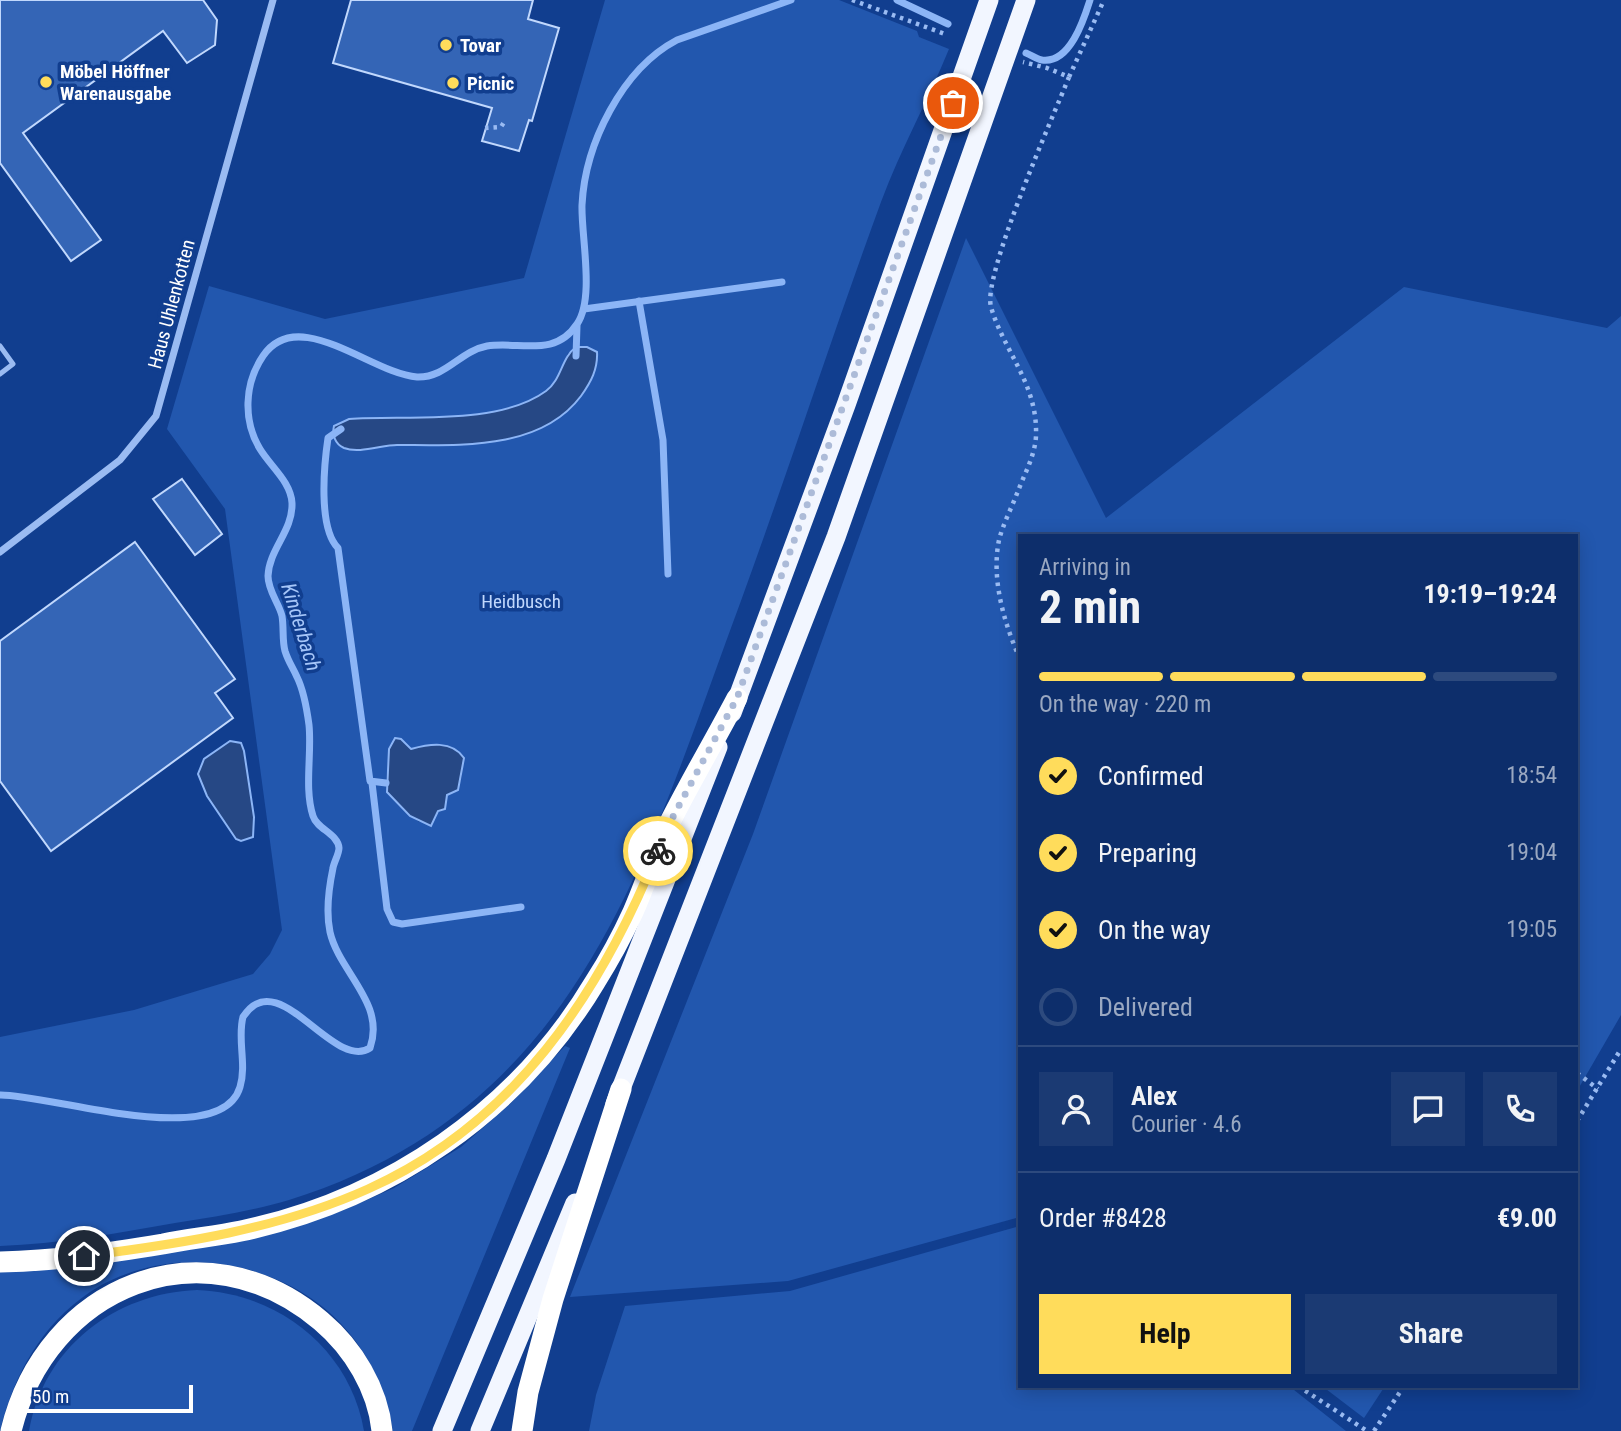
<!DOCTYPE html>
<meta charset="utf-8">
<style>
body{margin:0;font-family:"Roboto Condensed",sans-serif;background:#1b3a73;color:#f1f3f6;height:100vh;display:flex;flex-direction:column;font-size:26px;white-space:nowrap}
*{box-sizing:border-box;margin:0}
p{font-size:23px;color:#9aa8c1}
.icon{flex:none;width:38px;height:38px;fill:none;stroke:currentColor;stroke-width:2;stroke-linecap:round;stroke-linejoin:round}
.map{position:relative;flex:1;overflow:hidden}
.sheet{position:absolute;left:1018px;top:534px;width:560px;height:854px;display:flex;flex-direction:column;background:#0d2e6b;border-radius:0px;box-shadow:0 4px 18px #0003,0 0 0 2px #2d4a7e}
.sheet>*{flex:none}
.scale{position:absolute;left:21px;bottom:18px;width:172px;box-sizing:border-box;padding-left:7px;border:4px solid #fff;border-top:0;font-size:19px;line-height:24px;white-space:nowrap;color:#fff;-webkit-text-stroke:5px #113e8f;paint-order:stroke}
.pin{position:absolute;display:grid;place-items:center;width:60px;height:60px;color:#fff;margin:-30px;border:4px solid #fff;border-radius:50%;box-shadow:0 2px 7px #0007}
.courier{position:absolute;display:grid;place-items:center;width:70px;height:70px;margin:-35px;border:5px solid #ffdc5b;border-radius:50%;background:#fff;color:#222;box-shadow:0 2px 9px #0007}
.head em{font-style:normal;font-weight:700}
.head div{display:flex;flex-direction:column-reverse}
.head{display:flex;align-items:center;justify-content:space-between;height:119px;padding:0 21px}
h1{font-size:46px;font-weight:700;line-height:52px}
.bar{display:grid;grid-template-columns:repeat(4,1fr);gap:10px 7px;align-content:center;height:84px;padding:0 21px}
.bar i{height:9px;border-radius:5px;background:#2d4a7e}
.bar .on{background:#ffdc5b}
.bar p{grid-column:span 4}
.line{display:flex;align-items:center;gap:18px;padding:0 21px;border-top:2px solid #2d4a7e}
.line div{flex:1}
.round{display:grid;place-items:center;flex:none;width:74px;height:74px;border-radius:0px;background:#1b3a73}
ol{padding:0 21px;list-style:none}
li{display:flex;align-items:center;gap:21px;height:77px}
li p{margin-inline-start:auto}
li .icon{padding:7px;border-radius:50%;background:#ffdc5b;color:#111;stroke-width:4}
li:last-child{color:#9aa8c1}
li i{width:38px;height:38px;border:4px solid #2d4a7e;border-radius:50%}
.action{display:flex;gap:14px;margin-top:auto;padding:14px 21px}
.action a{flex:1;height:80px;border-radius:0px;background:#ffdc5b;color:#111;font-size:28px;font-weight:700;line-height:80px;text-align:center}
.action a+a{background:#1b3a73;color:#f1f3f6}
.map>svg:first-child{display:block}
.green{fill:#2257ae;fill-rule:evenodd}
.water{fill:#264885;stroke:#8cb5f6;stroke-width:2}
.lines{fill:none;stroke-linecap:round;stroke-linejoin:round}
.stream{stroke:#8cb5f6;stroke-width:7}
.building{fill:#3465b6;stroke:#c1d8fd;stroke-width:2}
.path{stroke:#9abbf2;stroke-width:4.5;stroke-dasharray:3.5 5;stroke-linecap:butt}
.service{stroke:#9abbf2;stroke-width:5}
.minor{stroke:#9abbf2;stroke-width:7}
.trunk{stroke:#f2f6ff;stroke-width:19}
.motorway{stroke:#fff;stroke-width:21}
.done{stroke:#acbbd8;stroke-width:7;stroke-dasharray:0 12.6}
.route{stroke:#ffdc5b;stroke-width:9}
.poi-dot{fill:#ffdc5b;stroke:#113e8f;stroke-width:2.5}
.labels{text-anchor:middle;stroke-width:7;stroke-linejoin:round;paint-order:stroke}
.poi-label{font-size:19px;font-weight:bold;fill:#fff;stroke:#113e8f;text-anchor:start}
.street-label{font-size:19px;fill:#fff;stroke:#113e8f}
.park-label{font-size:19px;fill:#c1d8fd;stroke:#113e8f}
.water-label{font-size:21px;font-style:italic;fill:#a6c6f9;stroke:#113e8f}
</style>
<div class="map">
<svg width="1621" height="1431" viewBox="0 0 1621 1431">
<rect width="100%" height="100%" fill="#113e8f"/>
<g class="green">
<path d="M605,0H839L917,31L919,37L949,49C928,101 900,150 881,202C833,333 790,466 742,598C646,856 583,1108 289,1200C252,1211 213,1217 175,1223C118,1233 58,1244 0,1246V1037L134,1010L253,974L270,954L282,930L225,509L167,429L209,286L325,319L524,278ZM597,352L591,381L576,402L541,429L510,438L351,449L349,419C402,416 513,427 551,387C560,377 564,365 568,353ZM401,739L411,749C428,745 453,741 464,758L461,780L447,795L446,804L435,816L419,822L403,809L386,783L389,749Z"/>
<polygon points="966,238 1106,518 1404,287 1607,328 1621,316 1621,1015 1577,1091 1577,536 1020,536 1020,1217 788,1281 570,1297 753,834"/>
<path d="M565,1046L570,1048L412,1431H393C387,1400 376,1369 357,1343C299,1261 174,1237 90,1292C41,1325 14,1375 0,1431V1269L279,1231L344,1210L394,1188L461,1147L510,1104Z"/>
<polygon points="1020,1226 1020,1386 1289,1386 1346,1431 589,1431 596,1395 625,1306 790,1291"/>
<path d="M197,1290C278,1293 350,1349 364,1431H29C43,1348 115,1293 197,1290Z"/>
<polygon points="1322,1386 1385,1386 1364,1418"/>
</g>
<g class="water">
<path d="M576,347H587L597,352C598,369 591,382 581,396C540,451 459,445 397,445C382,445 359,454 344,448C335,444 332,435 334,426L349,419C407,415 498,426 546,391C562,379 561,358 576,347Z"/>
<path d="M395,738L401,739L411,749C429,744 452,740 464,758L458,790L447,795L445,809L438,811L431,826L410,816L387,792L389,749Z"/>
<polygon points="230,741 241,743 244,751 254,817 253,837 241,841 236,839 207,796 198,774 204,759"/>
</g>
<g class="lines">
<g class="stream">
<polyline points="897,0 948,24"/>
<path d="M1026,53C1031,55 1037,59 1042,60C1070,64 1084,19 1090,0"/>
<polyline points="639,301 663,440 668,574"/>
<polyline points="584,309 782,282"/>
<polyline points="576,356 577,326"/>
<path d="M341,429L328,438C324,465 318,528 338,548L370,781L386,783"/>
<polyline points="372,783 387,909 393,922 402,924 521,907"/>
<path d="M0,1095C48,1094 221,1152 240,1087C247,1064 237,1039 243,1017C278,962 333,1072 370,1048C386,1003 339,972 330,932C326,913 329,887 333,868C334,862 339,854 339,848C338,834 317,829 313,816C304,788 312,754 309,725C307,710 304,691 297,677C293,668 288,661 285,651C282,640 284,628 282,616C279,603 268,591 268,576C269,549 293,531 292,503C291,482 271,467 260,449C243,421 244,384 263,356C298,304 372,374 417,377C446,378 460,351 487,346C520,341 555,358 577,324C595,298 581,236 582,205C585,144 622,69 677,40L791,0"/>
</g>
</g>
<g class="building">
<polygon points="0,0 203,0 217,20 215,45 187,63 163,31 23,133 101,240 71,261 0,163"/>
<polygon points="351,0 533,0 528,19 559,28 532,121 529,120 519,151 482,141 492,108 333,63"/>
<polygon points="182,479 222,534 195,555 153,499"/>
<polygon points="135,542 235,679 215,693 233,718 51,851 0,781 0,641"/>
</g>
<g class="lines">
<g class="path">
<polyline points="852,0 945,34"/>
<polyline points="1069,77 1104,0"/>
<polyline points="485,128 501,127 506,119"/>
<path d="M1020,659C1004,623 991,579 999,540C1003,524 1012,507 1018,491C1025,473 1035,455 1036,436C1038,384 1004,352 991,307C982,276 1053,117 1069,77L1047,68L1023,62"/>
<polyline points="1577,1073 1598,1089"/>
<polyline points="1577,1121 1621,1049"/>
<polyline points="1298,1386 1367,1431"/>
<polyline points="1374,1431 1404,1386"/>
</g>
<polyline class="service" points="0,346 13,364 0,374"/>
<polyline class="minor" points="0,552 120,460 156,416 273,0"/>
<g class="trunk">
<polyline points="732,713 846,405 989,0"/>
<polyline points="615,1104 836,537 1026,0"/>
<polyline points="442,1431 556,1159 718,747"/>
<polyline points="480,1431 575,1203"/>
</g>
<g class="motorway">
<path d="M0,1262C55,1261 109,1253 163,1244C189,1239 216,1236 241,1231C388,1200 518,1111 595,982C609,960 622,936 633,912C646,883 655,852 669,824C690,782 715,740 737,698"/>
<path d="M11,1431C46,1286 203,1221 321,1321C353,1348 378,1389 382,1431"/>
<polyline points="522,1431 528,1392 553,1299 621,1089"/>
</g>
</g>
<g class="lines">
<polyline class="done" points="658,851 668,826 737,698 953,103"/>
<path class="route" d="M84,1256C180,1244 279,1229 368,1189C515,1123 600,994 658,851"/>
</g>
<g class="poi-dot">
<circle cx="446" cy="45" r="7"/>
<circle cx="46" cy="82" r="7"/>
<circle cx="453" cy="83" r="7"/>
</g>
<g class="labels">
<g class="poi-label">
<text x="460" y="52">Tovar</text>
<text x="60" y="78">Möbel Höffner<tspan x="60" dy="22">Warenausgabe</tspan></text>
<text x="467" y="90">Picnic</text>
</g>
<g class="street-label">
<text transform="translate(171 304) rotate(-75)" y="7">Haus Uhlenkotten</text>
</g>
<g class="park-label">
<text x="521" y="608">Heidbusch</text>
</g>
<g class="water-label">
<text transform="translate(301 627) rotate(73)" y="7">Kinderbach</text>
</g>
</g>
</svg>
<div class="scale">50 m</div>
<div class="pin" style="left:953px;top:103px;background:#ea580c"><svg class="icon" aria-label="bag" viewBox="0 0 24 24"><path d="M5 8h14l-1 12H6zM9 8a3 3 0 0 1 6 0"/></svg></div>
<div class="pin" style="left:84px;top:1256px;background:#1f2937"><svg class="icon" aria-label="home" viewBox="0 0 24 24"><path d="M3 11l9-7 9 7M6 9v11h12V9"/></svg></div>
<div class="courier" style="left:658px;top:851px"><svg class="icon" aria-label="bike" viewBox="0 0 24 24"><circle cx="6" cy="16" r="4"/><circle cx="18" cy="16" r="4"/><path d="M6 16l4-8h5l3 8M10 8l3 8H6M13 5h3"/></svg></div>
<section class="sheet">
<div class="head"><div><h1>2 min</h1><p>Arriving in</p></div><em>19:19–19:24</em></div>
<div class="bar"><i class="on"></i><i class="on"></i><i class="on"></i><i></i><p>On the way · 220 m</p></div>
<ol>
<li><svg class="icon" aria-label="check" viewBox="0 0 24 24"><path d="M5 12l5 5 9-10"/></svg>Confirmed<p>18:54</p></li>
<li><svg class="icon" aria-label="check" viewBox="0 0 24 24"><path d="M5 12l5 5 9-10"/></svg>Preparing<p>19:04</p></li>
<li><svg class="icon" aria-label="check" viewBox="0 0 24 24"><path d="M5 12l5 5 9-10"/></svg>On the way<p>19:05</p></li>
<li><i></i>Delivered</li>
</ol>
<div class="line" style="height:126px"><a class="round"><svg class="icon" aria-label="person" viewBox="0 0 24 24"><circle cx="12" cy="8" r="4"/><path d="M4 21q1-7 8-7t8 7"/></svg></a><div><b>Alex</b><p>Courier · 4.6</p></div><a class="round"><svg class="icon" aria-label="chat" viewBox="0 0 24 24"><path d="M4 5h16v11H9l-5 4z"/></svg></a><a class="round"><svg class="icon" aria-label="phone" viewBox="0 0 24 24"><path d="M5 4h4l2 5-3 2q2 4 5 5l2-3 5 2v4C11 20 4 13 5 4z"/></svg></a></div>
<div class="line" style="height:91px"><div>Order #8428</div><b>€9.00</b></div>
<div class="action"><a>Help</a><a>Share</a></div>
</section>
</div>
